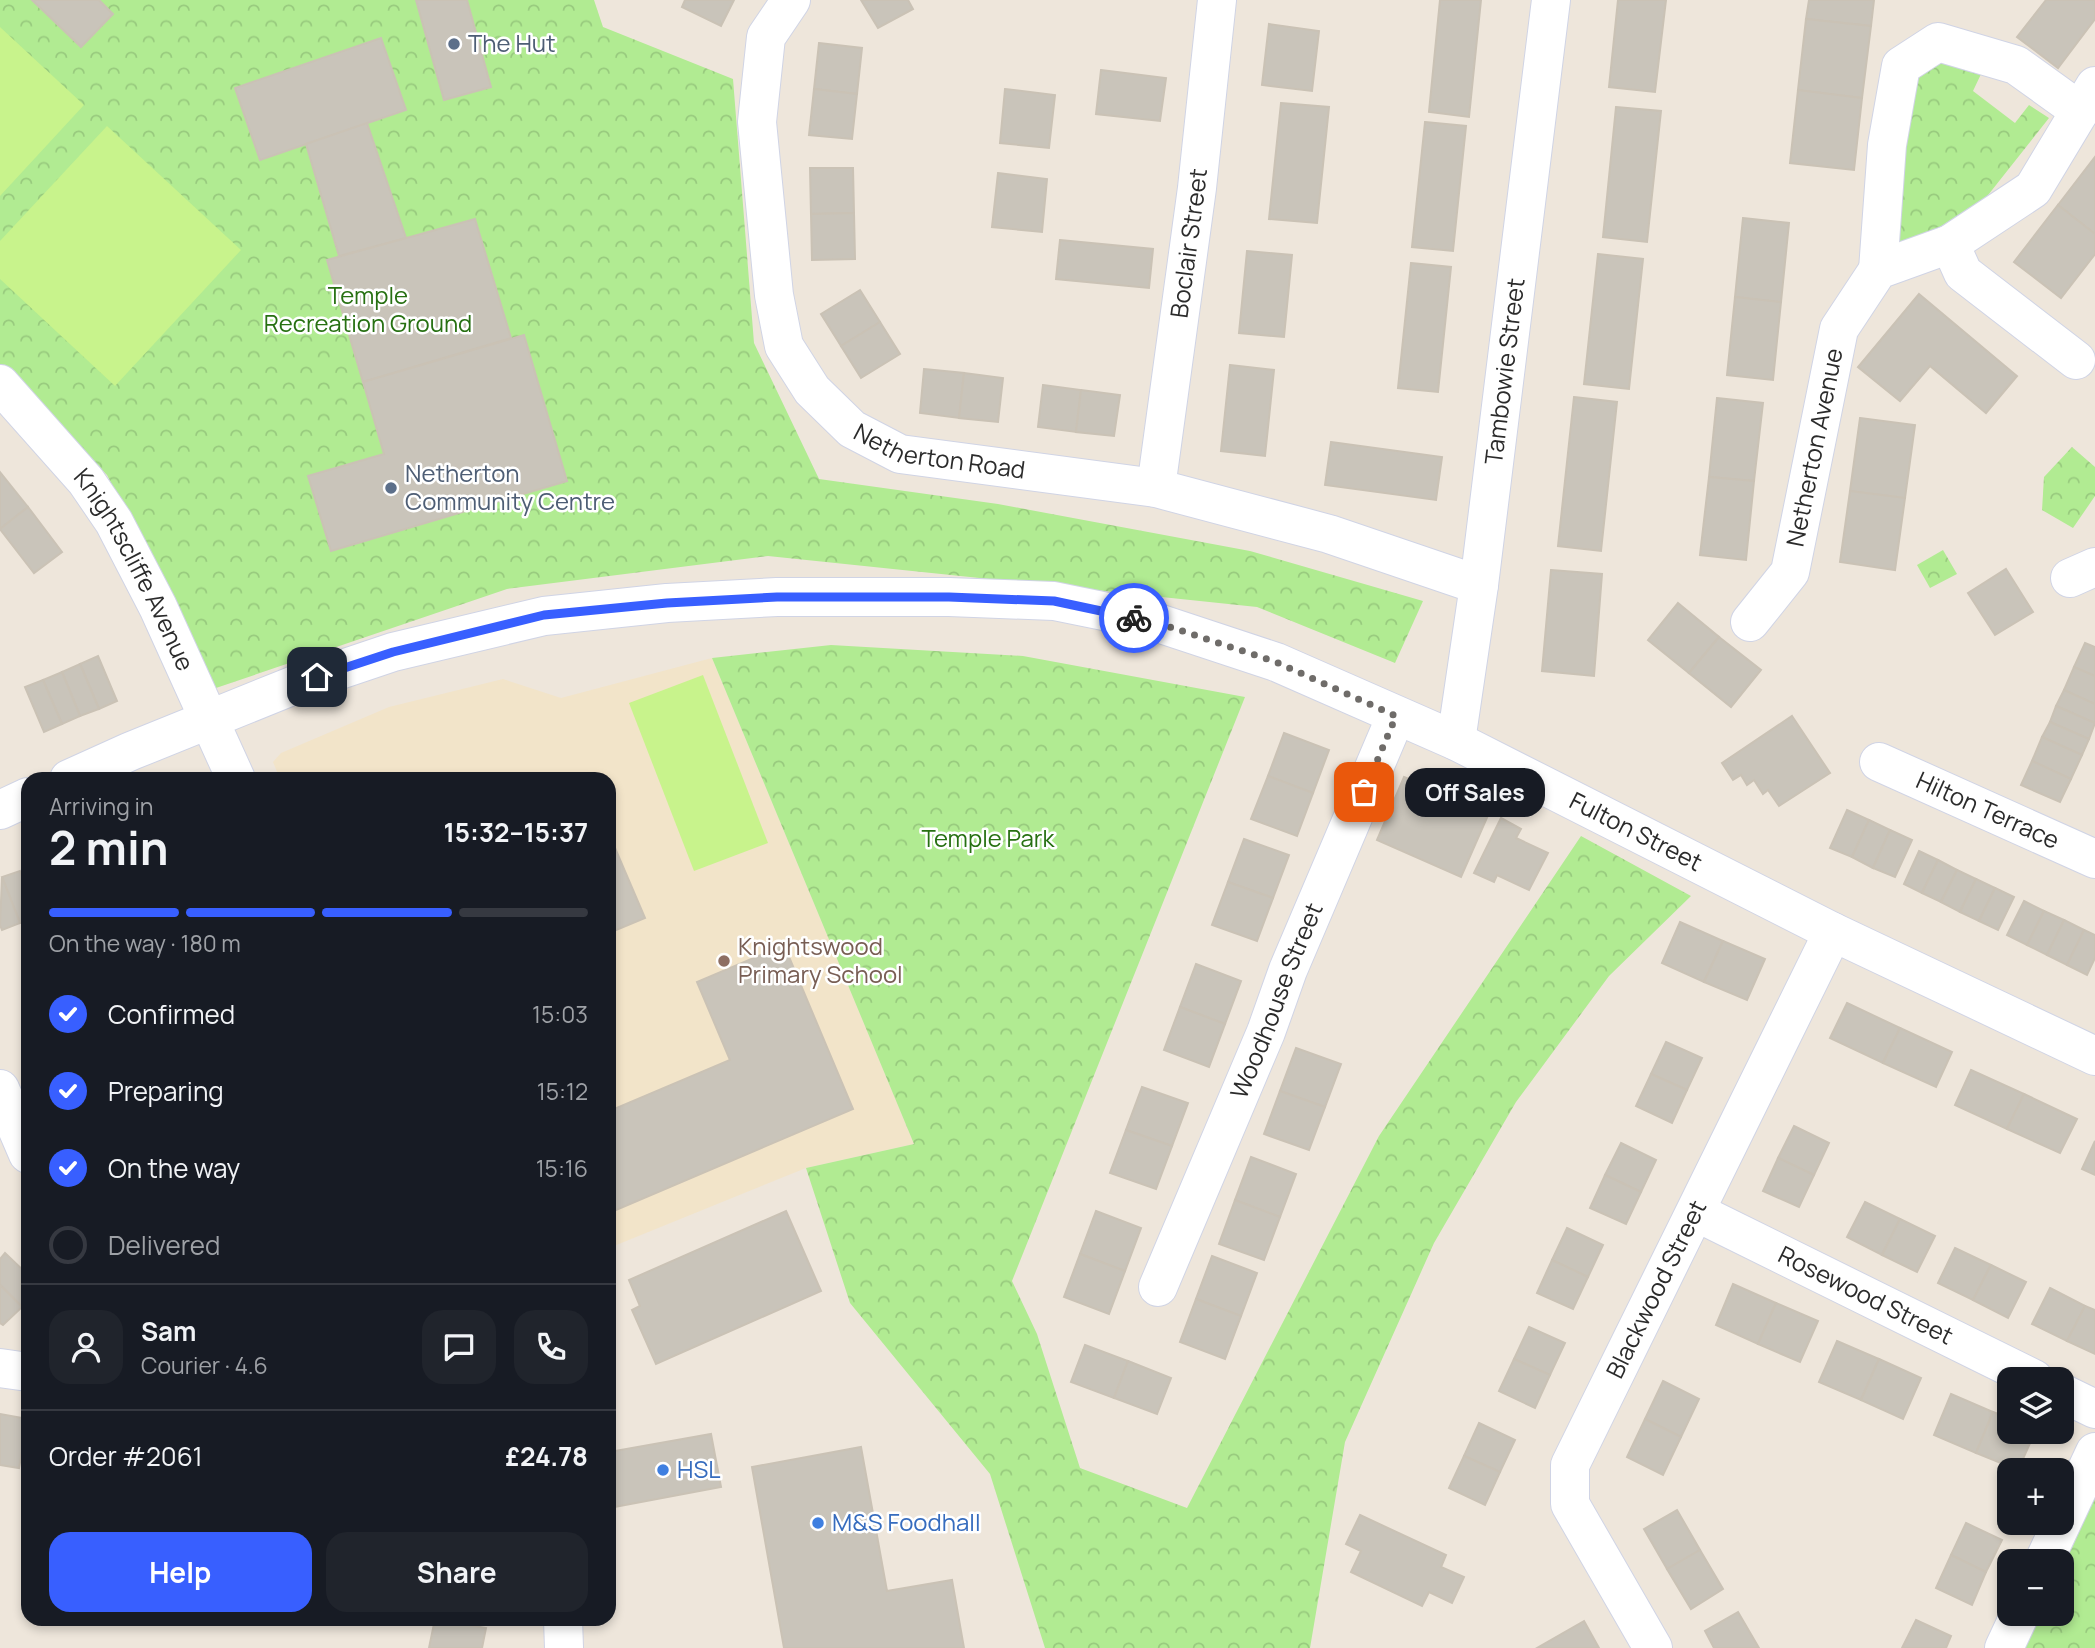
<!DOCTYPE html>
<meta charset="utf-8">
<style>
body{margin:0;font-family:Manrope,sans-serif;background:#20242c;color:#f1f3f6;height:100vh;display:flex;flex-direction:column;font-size:26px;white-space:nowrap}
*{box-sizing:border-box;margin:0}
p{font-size:23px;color:#9ea1a6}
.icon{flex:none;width:38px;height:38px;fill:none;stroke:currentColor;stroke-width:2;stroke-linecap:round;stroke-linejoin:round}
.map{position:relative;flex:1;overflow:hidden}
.details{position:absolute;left:21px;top:772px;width:595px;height:854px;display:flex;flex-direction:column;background:#171b24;border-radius:21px;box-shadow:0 4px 10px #0003}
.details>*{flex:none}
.buttons{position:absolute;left:1997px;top:1367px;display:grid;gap:14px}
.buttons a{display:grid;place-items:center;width:77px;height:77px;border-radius:14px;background:#171b24;box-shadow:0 4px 10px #0003;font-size:35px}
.pin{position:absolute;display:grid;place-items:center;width:60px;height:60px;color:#fff;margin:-30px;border-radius:14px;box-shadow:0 4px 10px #0006}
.courier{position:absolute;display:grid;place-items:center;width:70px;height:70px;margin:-35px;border:5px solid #385fff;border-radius:50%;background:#fff;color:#222;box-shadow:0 2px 9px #0007}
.bubble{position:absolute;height:49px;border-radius:21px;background:#171b24;box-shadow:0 4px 10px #0003;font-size:23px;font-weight:700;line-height:49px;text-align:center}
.headline em{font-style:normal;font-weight:700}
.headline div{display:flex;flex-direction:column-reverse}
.headline{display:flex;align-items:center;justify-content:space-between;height:119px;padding:0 28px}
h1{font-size:46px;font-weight:700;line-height:52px}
.bar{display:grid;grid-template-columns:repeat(4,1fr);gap:10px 7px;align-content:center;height:84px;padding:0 28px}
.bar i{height:9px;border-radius:5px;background:#363941}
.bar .on{background:#385fff}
.bar p{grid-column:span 4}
.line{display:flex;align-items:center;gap:18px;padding:0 28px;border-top:2px solid #363941}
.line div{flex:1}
.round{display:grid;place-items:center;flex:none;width:74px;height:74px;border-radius:21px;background:#20242c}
ol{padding:0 28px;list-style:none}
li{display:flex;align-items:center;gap:21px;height:77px}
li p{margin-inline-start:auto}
li .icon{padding:7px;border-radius:50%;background:#385fff;color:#fff;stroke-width:4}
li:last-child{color:#9ea1a6}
li i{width:38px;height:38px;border:4px solid #363941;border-radius:50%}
.cta{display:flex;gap:14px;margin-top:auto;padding:14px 28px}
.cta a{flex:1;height:80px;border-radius:21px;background:#385fff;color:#fff;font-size:28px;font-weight:700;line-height:80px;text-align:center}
.cta a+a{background:#20242c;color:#f1f3f6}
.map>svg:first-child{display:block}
.education{fill:#f2e4c9}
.park{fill:url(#park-crowns)}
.pitch{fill:#c8f38c}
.building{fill:#c9c4ba;stroke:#cac2b5;stroke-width:2}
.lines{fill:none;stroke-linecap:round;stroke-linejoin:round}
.minor-casing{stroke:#d0d4e5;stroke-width:40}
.minor{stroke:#fff;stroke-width:38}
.done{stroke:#6f6c69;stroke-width:7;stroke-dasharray:0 12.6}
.route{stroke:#385fff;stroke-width:9}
.service-dot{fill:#5c6f8a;stroke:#fff;stroke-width:2.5}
.education-dot{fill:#8d6e63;stroke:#fff;stroke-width:2.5}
.shop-dot{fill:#3f7fe0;stroke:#fff;stroke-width:2.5}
.labels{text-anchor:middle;stroke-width:5;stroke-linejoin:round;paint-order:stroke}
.service-label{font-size:24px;fill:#4e5e75;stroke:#fff;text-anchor:start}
.street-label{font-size:24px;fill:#2b2b2b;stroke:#fff}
.park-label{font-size:24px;fill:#277012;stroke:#fff}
.education-label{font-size:24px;fill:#785e54;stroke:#fff;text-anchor:start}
.shop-label{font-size:24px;fill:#366cbe;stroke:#fff;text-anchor:start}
</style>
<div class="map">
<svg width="2095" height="1648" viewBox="0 0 2095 1648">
<defs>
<pattern id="park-crowns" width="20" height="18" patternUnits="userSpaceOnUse" patternTransform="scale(1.75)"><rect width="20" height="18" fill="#b1eb92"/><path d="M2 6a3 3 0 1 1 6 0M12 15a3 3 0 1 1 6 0" fill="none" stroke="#98ca7e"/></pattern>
</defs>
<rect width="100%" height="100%" fill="#eee6db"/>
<polygon class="education" points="712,658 914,1144 806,1168 609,1248 609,779 280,779 273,762 281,753 389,707 503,679 561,698"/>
<g class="park">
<polygon points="0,0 594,0 603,27 733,79 754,343 819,479 998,504 1250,551 1423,601 1395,663 1257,607 768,556 507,589 216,688 107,475 0,368"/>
<polygon points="1948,58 1982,72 1973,91 2015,123 2029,105 2049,118 1962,228 1900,242 1895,211 1914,74"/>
<polygon points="2072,447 2095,467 2095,496 2073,528 2042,510 2044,477"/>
<polygon points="1943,550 1957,574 1930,588 1917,565"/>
<polygon points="831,645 1023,656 1245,697 1012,1281 1037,1334 1080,1468 1187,1508 1379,1136 1581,836 1691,896 1609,976 1516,1102 1434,1243 1345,1442 1310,1648 1045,1648 990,1474 850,1303 806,1168 914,1144 712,658"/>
<polygon points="2095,1497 2095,1648 2025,1648 2041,1614 2062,1614 2062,1569"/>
</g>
<g class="pitch">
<polygon points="0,27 84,105 0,196"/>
<polygon points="107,126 241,250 115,386 0,279 0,241"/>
<polygon points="703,675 768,843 694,871 629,703"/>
</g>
<g class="building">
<polygon points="32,0 99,0 113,14 81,47"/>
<polygon points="416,0 467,0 491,87 444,100"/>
<polygon points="685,0 734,0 721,26 682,7"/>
<polygon points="861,0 908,0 913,9 878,28"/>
<polygon points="1440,0 1481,0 1469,117 1429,112"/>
<polygon points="1618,0 1666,0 1655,92 1609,87"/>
<polygon points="1809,0 1874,0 1871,26 1806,19"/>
<polygon points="2046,0 2095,0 2095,19 2058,68 2017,37"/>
<polygon points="1806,19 1871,26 1862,98 1798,90"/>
<polygon points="1269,24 1319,31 1312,91 1262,85"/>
<polygon points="381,38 406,110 260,160 235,88"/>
<polygon points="819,43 862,48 857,94 814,89"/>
<polygon points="1101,70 1166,78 1160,121 1096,114"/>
<polygon points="814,89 857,94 852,139 809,135"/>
<polygon points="1005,89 1055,95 1049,148 1000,143"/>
<polygon points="1798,90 1862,98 1854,170 1790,163"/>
<polygon points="1281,103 1329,107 1317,223 1269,219"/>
<polygon points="1616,107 1661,111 1647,242 1603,237"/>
<polygon points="1425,122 1466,126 1453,251 1412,247"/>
<polygon points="367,123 406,238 339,256 306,144"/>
<polygon points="2095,157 2095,234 2058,205"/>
<polygon points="810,168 853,168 854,213 811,214"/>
<polygon points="998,173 1047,179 1042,232 992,227"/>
<polygon points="2058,205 2095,234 2095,254 2061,298 2014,262"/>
<polygon points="854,213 855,259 812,260 811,214"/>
<polygon points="1743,218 1789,223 1781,302 1735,297"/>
<polygon points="475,219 511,338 363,382 327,260"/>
<polygon points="1060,240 1153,249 1149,288 1056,279"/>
<polygon points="1247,251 1292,255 1284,337 1239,333"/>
<polygon points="1598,254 1643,259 1629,389 1584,384"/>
<polygon points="1411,263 1451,267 1438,392 1398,388"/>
<polygon points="860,290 880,322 841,346 821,314"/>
<polygon points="1919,294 2017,376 1986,413 1930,366 1900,401 1858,367"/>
<polygon points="1735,297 1781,302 1773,380 1727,375"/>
<polygon points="880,322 900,354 861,378 841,346"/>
<polygon points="524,335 567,481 331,551 308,476 384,454 363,382"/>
<polygon points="1230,365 1274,370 1265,456 1221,451"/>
<polygon points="924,369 964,373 959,418 920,413"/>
<polygon points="964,373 1003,378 998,422 959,418"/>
<polygon points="1043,385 1081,390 1076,432 1038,427"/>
<polygon points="1081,390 1120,395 1114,436 1076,432"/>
<polygon points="1574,397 1617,402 1601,551 1558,546"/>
<polygon points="1717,398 1763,403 1754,481 1709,477"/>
<polygon points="1860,418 1915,425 1905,498 1850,491"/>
<polygon points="1331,442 1442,457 1436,500 1325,485"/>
<polygon points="0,472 28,507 0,529"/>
<polygon points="1709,477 1754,481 1746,560 1700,555"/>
<polygon points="1850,491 1905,498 1895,570 1840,562"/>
<polygon points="28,507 62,552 34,573 0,529"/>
<polygon points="2006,569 2033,612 1995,635 1968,593"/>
<polygon points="1551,570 1602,574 1594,676 1542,671"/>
<polygon points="1678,603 1719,637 1689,673 1648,640"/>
<polygon points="1719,637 1761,670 1731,707 1689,673"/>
<polygon points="2085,643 2095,647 2095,676 2074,667"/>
<polygon points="98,656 117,701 99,709 80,664"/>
<polygon points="80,664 99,709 80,716 62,672"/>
<polygon points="2074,667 2095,676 2095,704 2064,690"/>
<polygon points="62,672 80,716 62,724 43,680"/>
<polygon points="43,680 62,724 44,732 25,687"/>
<polygon points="2064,690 2095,704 2095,723 2056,706"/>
<polygon points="2056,706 2095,723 2089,739 2050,722"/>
<polygon points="1792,716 1830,773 1779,806 1768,790 1763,794 1754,780 1747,785 1741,775 1733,780 1722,763"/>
<polygon points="2050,722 2089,739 2082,755 2042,737"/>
<polygon points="1284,733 1329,750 1313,793 1268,776"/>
<polygon points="2042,737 2082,755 2071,779 2032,761"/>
<polygon points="2032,761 2071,779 2060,802 2021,785"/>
<polygon points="1268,776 1313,793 1297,836 1251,819"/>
<polygon points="1404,777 1489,813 1461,877 1377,840"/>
<polygon points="1847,810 1869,820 1852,857 1830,848"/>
<polygon points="1501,818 1521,829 1516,838 1548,853 1529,890 1497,875 1494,882 1474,873"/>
<polygon points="1869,820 1890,830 1873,868 1852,857"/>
<polygon points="1890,830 1912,840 1895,877 1873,868"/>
<polygon points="609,834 645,918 609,933"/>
<polygon points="1244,839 1289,855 1273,898 1228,882"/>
<polygon points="1919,851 1938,860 1922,893 1904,884"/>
<polygon points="1938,860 1957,870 1941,902 1922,893"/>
<polygon points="1957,870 1976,879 1960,912 1941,902"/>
<polygon points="20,871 28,892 28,920 20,923 2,877"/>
<polygon points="2,877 20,923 2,930 0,925"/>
<polygon points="1976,879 1995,888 1979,921 1960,912"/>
<polygon points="1228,882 1273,898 1257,941 1212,925"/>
<polygon points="1995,888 2014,897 1998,930 1979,921"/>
<polygon points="2024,901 2044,911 2027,945 2007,935"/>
<polygon points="2044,911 2064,920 2047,955 2027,945"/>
<polygon points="2064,920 2084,930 2067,965 2047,955"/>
<polygon points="1680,922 1723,941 1704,982 1662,963"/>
<polygon points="2084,930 2095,935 2095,958 2087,975 2067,965"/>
<polygon points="1723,941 1765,959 1747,1000 1704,982"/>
<polygon points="784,945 853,1109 609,1213 609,1102 612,1110 730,1060 697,982"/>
<polygon points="1196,964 1241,981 1225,1024 1180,1007"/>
<polygon points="1847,1003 1900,1028 1883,1063 1830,1038"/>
<polygon points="1180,1007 1225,1024 1209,1067 1164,1050"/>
<polygon points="1900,1028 1952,1052 1936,1087 1883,1063"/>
<polygon points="1666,1042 1702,1058 1687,1090 1651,1074"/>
<polygon points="1296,1048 1341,1064 1325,1107 1280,1091"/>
<polygon points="1971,1070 2024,1094 2007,1129 1955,1105"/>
<polygon points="1651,1074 1687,1090 1672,1123 1636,1106"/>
<polygon points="1142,1087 1188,1103 1172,1146 1126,1130"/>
<polygon points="1280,1091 1325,1107 1309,1150 1264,1134"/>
<polygon points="2024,1094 2077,1119 2060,1153 2007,1129"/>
<polygon points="1794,1126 1829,1143 1814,1175 1778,1158"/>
<polygon points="1126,1130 1172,1146 1156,1189 1110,1173"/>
<polygon points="2095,1141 2095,1175 2082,1169"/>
<polygon points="1621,1143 1656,1160 1641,1192 1605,1175"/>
<polygon points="1251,1157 1296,1174 1280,1217 1235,1200"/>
<polygon points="1778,1158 1814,1175 1799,1207 1763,1191"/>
<polygon points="1605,1175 1641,1192 1626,1224 1590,1208"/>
<polygon points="1235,1200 1280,1217 1264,1260 1219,1244"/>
<polygon points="1865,1202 1900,1219 1882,1255 1847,1237"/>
<polygon points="786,1211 821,1291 656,1364 632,1310 640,1306 629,1280"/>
<polygon points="1096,1211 1141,1228 1125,1271 1080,1254"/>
<polygon points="1900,1219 1935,1236 1917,1272 1882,1255"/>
<polygon points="1567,1228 1603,1245 1588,1277 1552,1260"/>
<polygon points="1955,1248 1991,1265 1973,1300 1938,1283"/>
<polygon points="5,1253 28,1275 28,1300 22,1307 0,1285 0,1259"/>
<polygon points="1080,1254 1125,1271 1109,1314 1064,1297"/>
<polygon points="1212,1256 1257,1273 1241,1316 1196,1299"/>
<polygon points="1552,1260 1588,1277 1573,1309 1537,1293"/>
<polygon points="1991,1265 2026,1282 2008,1318 1973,1300"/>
<polygon points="1733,1284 1776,1303 1758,1344 1716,1325"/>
<polygon points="0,1285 22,1307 3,1325 0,1323"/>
<polygon points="2050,1288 2085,1306 2067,1341 2032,1324"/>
<polygon points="1196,1299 1241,1316 1225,1359 1180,1342"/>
<polygon points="1776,1303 1818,1321 1800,1362 1758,1344"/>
<polygon points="2085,1306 2095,1310 2095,1354 2067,1341"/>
<polygon points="1529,1327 1565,1343 1550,1375 1514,1359"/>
<polygon points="1837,1341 1879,1359 1861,1400 1819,1382"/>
<polygon points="1085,1345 1128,1361 1114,1398 1071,1382"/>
<polygon points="1514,1359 1550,1375 1535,1408 1499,1391"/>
<polygon points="1879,1359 1921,1378 1903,1419 1861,1400"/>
<polygon points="1128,1361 1171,1378 1157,1414 1114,1398"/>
<polygon points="1663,1381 1699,1399 1681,1437 1645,1419"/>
<polygon points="1951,1394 1993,1412 1976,1453 1934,1435"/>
<polygon points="1993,1412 2009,1418 2009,1432 2035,1432 2018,1470 1976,1453"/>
<polygon points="0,1414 28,1419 19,1468 0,1465"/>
<polygon points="1645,1419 1681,1437 1663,1475 1627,1457"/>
<polygon points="1479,1423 1515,1440 1500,1472 1464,1456"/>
<polygon points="711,1434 721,1487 609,1508 609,1452"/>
<polygon points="861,1447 887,1591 952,1580 964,1648 784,1648 752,1467"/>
<polygon points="1464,1456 1500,1472 1485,1505 1449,1488"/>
<polygon points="1677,1510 1700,1550 1667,1569 1644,1529"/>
<polygon points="1360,1515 1446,1555 1441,1567 1464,1577 1452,1603 1429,1592 1422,1606 1351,1572 1361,1551 1346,1544"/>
<polygon points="1966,1523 2002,1540 1986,1572 1951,1555"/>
<polygon points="1700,1550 1723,1589 1691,1609 1667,1569"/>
<polygon points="1951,1555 1986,1572 1972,1605 1936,1588"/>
<polygon points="1738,1612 1759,1648 1714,1648 1705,1631"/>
<polygon points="435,1619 486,1628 482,1648 429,1648"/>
<polygon points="1916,1620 1951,1636 1946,1648 1902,1648"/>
<polygon points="1584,1621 1599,1648 1537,1648"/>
</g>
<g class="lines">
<g class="minor-casing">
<g id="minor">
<path id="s1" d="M791,0L766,37L757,122L774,295L784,346L812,390L852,429L900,454L1156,488L1329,534L1479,585"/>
<polyline points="1950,244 1963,273 2076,360"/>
<polyline points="1878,270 1887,145 1901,66 1938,42 2016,65 2080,111"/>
<path id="s2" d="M0,384L86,481L114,522L158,607L236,779"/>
<path id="s3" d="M1156,488L1197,188L1217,0"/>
<polyline points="2070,578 2095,567"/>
<path id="s4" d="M1750,622L1790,572L1839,329L1878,270L1950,244L2033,189L2095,86"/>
<path id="s5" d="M1456,741L1479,585L1551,0"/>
<path id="s6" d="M1879,762L2095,859"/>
<path id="s7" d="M69,779L131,751L292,686L393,652L544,616L667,603L777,597H949L1054,601L1152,621L1276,662L1456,741L1833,932L2095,1056"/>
<polyline points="0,810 28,797"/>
<polyline points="0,1089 28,1154"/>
<path id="s8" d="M1696,1212L2034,1379"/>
<path id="s9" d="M1158,1287L1266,1032L1288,970L1396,716"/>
<polyline points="0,1368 28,1372"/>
<polyline points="2062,1393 2095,1409"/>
<polyline points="2044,1561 2095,1452"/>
<polyline points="563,1619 564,1648"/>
<path id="s10" d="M1653,1648L1570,1504V1465L1833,932"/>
<polyline points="2004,1648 2020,1614"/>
</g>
</g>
<use href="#minor" class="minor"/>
</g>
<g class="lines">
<polyline class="done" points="1134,618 1152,621 1276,662 1396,716 1364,792"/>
<polyline class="route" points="317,677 393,652 544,615 667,603 777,597 949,597 1054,601 1134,618"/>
</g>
<g class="service-dot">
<circle cx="454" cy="44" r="7"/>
<circle cx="391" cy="488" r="7"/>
</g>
<circle class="education-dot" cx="724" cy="961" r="7"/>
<g class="shop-dot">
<circle cx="663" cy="1470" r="7"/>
<circle cx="818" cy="1523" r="7"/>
</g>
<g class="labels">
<g class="service-label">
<text x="468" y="52">The Hut</text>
<text x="405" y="482">Netherton<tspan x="405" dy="28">Community Centre</tspan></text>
</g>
<g class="street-label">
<text dy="8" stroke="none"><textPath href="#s3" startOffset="247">Boclair Street</textPath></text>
<text dy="8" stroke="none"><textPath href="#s5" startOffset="373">Tambowie Street</textPath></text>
<text dy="8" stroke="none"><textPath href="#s4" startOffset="191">Netherton Avenue</textPath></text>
<text dy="8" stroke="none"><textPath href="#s1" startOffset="556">Netherton Road</textPath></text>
<text dy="8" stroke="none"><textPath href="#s2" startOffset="231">Knightscliffe Avenue</textPath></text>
<text dy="8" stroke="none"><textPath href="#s6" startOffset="119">Hilton Terrace</textPath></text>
<text dy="8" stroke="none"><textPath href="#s7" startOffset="1643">Fulton Street</textPath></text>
<text dy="8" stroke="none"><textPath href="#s9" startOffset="310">Woodhouse Street</textPath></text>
<text dy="8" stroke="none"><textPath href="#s10" startOffset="401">Blackwood Street</textPath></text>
<text dy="8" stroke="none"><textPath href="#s8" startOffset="189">Rosewood Street</textPath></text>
</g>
<g class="park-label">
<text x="368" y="304">Temple<tspan x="368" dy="28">Recreation Ground</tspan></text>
<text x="988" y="847">Temple Park</text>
</g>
<g class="education-label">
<text x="738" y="955">Knightswood<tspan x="738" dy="28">Primary School</tspan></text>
</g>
<g class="shop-label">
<text x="677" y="1478">HSL</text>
<text x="832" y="1531">M&amp;S Foodhall</text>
</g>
</g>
</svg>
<div class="buttons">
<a><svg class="icon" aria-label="layers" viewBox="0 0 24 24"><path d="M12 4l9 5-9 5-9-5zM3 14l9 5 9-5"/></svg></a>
<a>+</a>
<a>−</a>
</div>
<div class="pin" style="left:1364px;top:792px;background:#ea580c"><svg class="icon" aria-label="bag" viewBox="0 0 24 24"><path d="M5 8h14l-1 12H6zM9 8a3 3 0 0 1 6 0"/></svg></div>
<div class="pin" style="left:317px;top:677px;background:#1f2937"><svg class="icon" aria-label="home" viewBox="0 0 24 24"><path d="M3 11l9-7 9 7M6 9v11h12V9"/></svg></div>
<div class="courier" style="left:1134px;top:618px"><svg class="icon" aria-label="bike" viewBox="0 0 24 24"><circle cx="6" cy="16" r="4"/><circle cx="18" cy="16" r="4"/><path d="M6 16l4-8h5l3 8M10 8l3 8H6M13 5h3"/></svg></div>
<div class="bubble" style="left:1405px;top:768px;width:140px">Off Sales</div>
<section class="details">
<div class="headline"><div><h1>2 min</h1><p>Arriving in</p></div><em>15:32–15:37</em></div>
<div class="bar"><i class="on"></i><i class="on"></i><i class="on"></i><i></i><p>On the way · 180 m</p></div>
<ol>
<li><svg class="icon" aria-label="check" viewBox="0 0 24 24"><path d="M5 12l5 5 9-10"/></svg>Confirmed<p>15:03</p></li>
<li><svg class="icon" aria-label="check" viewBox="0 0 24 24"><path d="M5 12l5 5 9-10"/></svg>Preparing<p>15:12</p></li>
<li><svg class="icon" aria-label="check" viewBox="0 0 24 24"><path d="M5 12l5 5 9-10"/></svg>On the way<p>15:16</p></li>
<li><i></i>Delivered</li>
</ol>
<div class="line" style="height:126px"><a class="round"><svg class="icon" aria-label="person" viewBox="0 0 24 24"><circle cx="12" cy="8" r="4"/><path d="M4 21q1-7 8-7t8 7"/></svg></a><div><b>Sam</b><p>Courier · 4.6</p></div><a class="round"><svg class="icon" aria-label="chat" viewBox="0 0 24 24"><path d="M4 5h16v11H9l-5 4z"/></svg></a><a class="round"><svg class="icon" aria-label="phone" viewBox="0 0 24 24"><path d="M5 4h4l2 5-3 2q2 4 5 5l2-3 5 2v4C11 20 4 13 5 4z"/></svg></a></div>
<div class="line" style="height:91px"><div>Order #2061</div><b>£24.78</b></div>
<div class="cta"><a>Help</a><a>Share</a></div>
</section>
</div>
